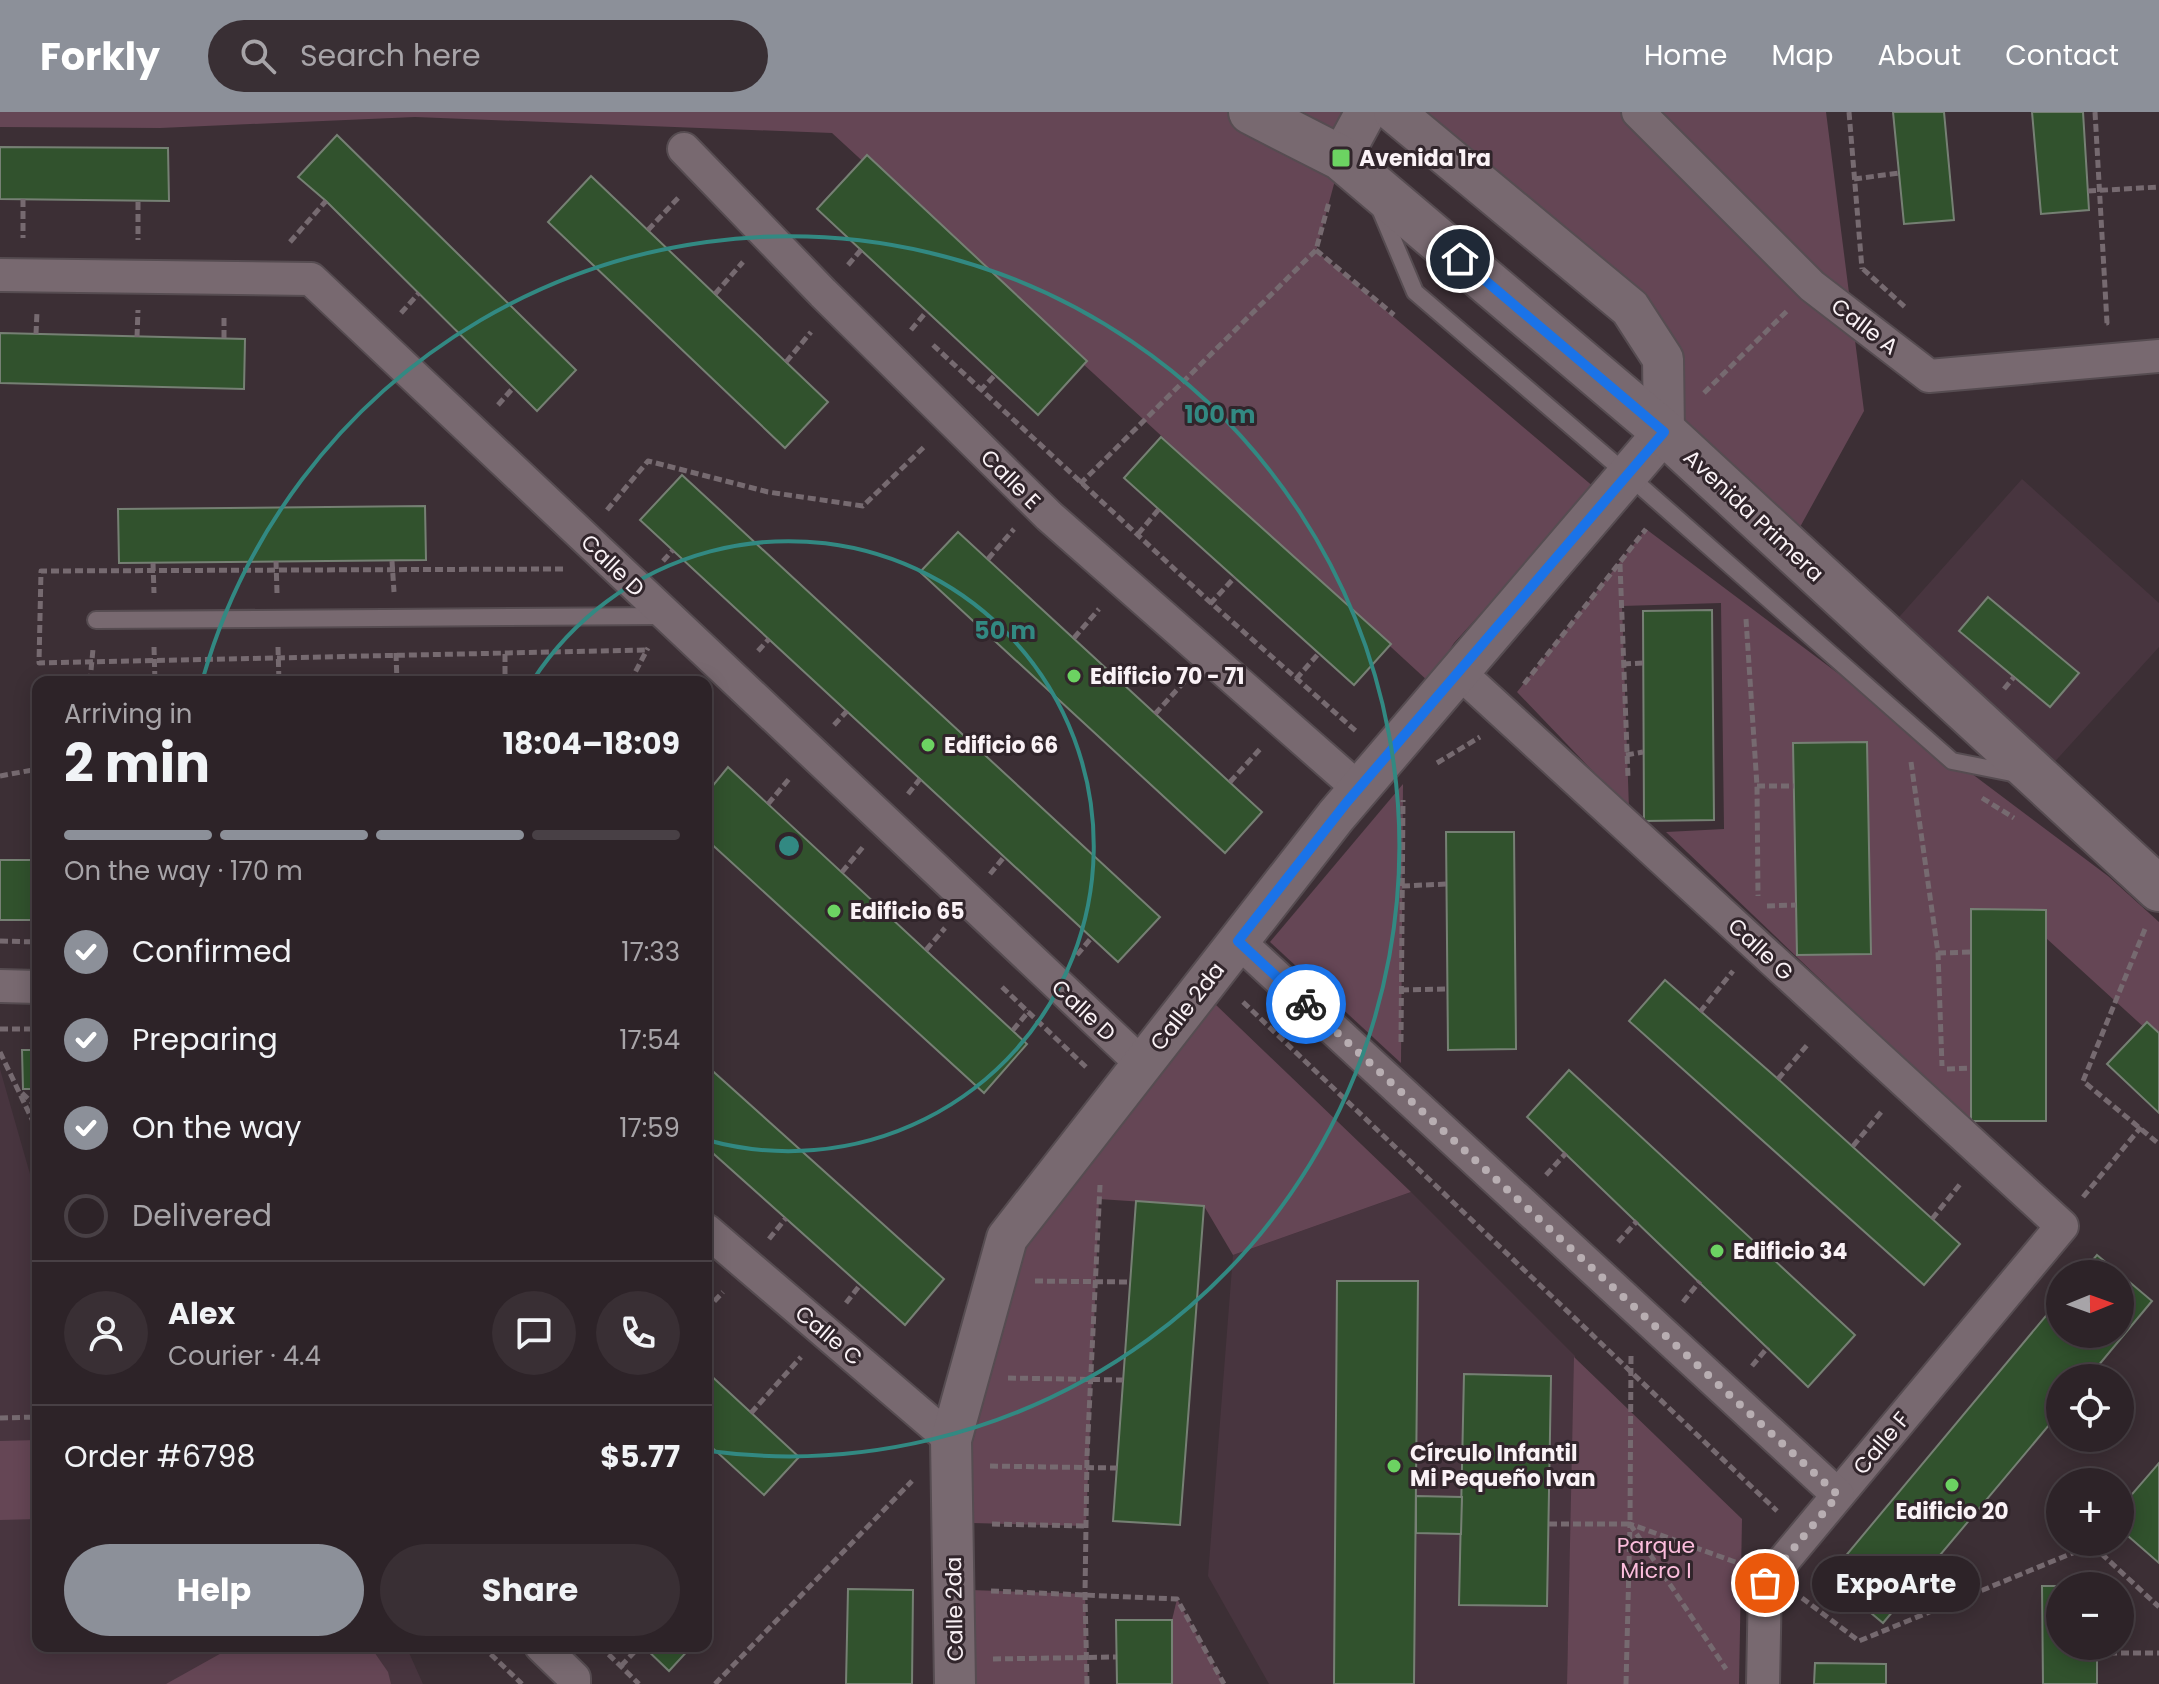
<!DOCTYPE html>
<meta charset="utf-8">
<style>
body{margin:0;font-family:Poppins,sans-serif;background:#392f34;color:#f1f3f6;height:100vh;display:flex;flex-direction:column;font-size:30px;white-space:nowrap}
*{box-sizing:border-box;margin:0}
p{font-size:26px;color:#a7a4a8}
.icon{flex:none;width:44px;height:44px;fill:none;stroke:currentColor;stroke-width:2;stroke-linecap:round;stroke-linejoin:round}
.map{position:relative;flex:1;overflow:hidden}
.side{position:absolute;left:32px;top:564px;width:680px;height:976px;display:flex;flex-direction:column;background:#2d2328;border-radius:16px;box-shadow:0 4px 20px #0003,0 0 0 2px #484045}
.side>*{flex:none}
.needle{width:52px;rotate:89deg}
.buttons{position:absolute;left:2046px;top:1148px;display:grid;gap:16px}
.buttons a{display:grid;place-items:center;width:88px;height:88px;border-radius:50%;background:#2d2328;box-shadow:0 4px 20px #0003,0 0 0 2px #484045;font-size:40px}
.pin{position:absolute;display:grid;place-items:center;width:68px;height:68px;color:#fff;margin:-34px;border:4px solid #fff;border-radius:50%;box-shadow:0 2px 8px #0007}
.courier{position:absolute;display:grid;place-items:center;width:80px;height:80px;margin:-40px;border:6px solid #1a73e8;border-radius:50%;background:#fff;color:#222;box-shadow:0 2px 10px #0007}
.bubble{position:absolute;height:56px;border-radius:28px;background:#2d2328;box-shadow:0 4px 20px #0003,0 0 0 2px #484045;font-size:26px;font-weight:700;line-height:56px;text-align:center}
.headline em{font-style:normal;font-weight:700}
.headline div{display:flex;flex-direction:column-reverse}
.headline{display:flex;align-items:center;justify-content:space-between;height:136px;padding:0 32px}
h1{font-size:52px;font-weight:700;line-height:60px}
.bar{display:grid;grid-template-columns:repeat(4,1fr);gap:12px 8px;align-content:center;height:96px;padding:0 32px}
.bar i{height:10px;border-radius:6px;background:#484045}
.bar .current{background:#8c9099}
.bar p{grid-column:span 4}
.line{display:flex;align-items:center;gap:20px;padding:0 32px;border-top:2px solid #484045}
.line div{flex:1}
.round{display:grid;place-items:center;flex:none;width:84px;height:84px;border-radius:42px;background:#392f34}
ol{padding:0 32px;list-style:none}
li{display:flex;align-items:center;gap:24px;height:88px}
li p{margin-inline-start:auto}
li .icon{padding:8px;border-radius:50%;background:#8c9099;color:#fff;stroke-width:4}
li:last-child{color:#a7a4a8}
li i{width:44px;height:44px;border:4px solid #484045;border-radius:50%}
.action{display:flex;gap:16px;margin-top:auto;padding:16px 32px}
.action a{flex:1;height:92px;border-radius:48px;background:#8c9099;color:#fff;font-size:32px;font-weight:700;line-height:92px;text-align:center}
.action a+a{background:#392f34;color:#f1f3f6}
header{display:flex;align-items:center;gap:48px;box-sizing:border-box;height:112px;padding:0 40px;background:#8c9099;color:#fff}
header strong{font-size:38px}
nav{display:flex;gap:44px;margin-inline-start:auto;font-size:28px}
.search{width:560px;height:72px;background:#392f34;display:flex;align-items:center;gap:20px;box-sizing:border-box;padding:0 28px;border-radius:44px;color:#a7a4a8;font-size:30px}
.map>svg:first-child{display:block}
.built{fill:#48353f}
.green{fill:#654655}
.building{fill:#31522d;stroke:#768074;stroke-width:2}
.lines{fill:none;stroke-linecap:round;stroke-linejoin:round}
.service-casing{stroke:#564c51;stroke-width:20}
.minor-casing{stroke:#564c51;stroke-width:36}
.tertiary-casing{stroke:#564c51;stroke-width:44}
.secondary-casing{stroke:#564c51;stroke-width:48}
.path{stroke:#766a70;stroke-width:5;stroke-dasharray:8 4;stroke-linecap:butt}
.service{stroke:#786970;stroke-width:16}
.minor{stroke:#786970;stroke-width:32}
.tertiary{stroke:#786970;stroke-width:40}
.secondary{stroke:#786970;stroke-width:44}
.done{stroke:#b8aeb2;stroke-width:8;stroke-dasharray:0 14.4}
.route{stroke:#1a73e8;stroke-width:10}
.ring{fill:none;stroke:#328982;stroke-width:4}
.poi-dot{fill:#6cd362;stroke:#31252b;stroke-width:3}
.labels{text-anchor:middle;stroke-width:6;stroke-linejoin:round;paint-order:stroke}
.poi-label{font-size:22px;font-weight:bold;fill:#faf2f6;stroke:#31252b;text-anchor:start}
.street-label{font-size:22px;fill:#faf2f6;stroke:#31252b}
.park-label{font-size:22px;fill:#fbbddc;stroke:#31252b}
.centre{fill:#328982;stroke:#31252b;stroke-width:4}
.ring-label{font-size:24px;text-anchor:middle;font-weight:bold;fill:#328982;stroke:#31252b;stroke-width:6;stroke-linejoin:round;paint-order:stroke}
</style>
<header>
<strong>Forkly</strong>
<div class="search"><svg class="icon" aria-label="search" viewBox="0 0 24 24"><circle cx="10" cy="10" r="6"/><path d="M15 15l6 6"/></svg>Search here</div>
<nav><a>Home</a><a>Map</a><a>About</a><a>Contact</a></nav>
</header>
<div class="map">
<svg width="2159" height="1572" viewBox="0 0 2159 1572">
<rect width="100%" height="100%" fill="#3c2f35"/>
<g class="built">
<polygon points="2022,367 2159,491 2159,535 2040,666 1884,522"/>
<polygon points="0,957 38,1090 38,1534 406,1534 423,1572 0,1572"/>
<polygon points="1411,1080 1575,1244 1567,1572 1269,1572 1208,1464 1233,1143"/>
</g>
<g class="green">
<polygon points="0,0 1366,0 1341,46 1316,139 1595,376 1454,531 1429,570 832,21 415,5 160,16 0,15"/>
<polygon points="1394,0 1826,0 1864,299 1789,435 1664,320 1663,247"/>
<polygon points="1646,417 2108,764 2159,810 2159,929 2046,826 1976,801 1976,1016 1666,720 1724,717 1721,491 1622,494 1629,697 1517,580"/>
<polygon points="1403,672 1401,951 1270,830"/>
<polygon points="1215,892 1411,1080 1233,1143 1204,1094 1099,1087 1086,1414 972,1411 973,1329 1026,1136 1144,970"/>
<polygon points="1574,1245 1742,1407 1739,1572 1567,1572"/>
<polygon points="38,1328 38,1407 0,1408 0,1329"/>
<polygon points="971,1478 1085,1482 1088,1572 973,1572"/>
<polygon points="1177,1487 1224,1572 1172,1572 1172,1508"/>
<polygon points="234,1534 370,1534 388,1560 391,1572 166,1572"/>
</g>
<g class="building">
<polygon points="1893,0 1944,0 1954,108 1904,112"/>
<polygon points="2032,0 2083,0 2089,98 2041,102"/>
<polygon points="337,23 576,258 537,299 326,89 298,65"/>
<polygon points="0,35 168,36 169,89 0,87"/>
<polygon points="867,43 1087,249 1038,303 817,97"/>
<polygon points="591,64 828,290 785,336 548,110"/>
<polygon points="0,221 245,227 244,277 0,271"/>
<polygon points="1161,325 1391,532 1354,573 1124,366"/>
<polygon points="682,363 1160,805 1118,850 640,408"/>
<polygon points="425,394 426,448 119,451 118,397"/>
<polygon points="958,420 1262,700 1225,741 920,460"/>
<polygon points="1988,485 2079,561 2050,595 1959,519"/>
<polygon points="1712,498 1714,708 1644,709 1643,499"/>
<polygon points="1867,630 1871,842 1797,843 1793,631"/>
<polygon points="728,655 1027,932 984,981 706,727 706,682"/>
<polygon points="1446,720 1514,720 1516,937 1448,938"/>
<rect x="0" y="748" width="38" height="60"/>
<polygon points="1971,797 2046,798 2046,1009 1971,1009"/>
<polygon points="1665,868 1778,967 1960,1132 1924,1173 1629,909"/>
<polygon points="2147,910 2159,921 2159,1001 2107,952"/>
<polygon points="22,938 38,938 38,977 23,977"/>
<polygon points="706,953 944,1167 905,1213 706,1035"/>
<polygon points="1569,958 1855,1223 1808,1275 1527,1005"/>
<polygon points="1136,1089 1204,1094 1180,1413 1113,1409"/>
<polygon points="2097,1143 2120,1162 2081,1162"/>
<polygon points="2120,1162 2152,1189 2088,1266 2060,1266 2060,1300 1883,1511 1828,1465 2060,1187 2060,1222 2120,1222"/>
<polygon points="1337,1169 1418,1169 1414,1572 1334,1572"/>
<polygon points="706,1259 799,1345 764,1383 706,1330"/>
<polygon points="1464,1262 1551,1264 1547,1494 1459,1493"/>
<polygon points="2159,1351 2159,1451 2120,1417 2120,1396"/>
<polygon points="1416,1384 1462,1385 1461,1422 1416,1421"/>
<polygon points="2042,1474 2098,1474 2060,1474 2060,1534 2097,1534 2097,1572 2043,1572"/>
<polygon points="848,1477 913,1478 912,1572 846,1572"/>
<polygon points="1116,1508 1172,1508 1172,1572 1117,1572"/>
<polygon points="643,1534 692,1534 669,1559"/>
<polygon points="1815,1551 1886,1552 1886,1572 1814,1572"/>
</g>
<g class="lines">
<g class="service-casing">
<g id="service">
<polyline points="1380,97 1415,180 1629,364 1952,649 2017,662"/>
<polyline points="96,508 665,504"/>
</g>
</g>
<g class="minor-casing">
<g id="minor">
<polyline points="1638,0 1812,174 1929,264 2159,244"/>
<polyline points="684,37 823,181 1049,404 1359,677"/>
<polyline points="0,163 311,167 1142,952"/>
<polyline points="1459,560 2062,1114 1765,1471 1763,1572"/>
<polyline points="1238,829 1838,1383"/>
<polyline points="0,874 38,875"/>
<polyline points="706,1118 951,1328"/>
<polyline points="541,1534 574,1566 574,1572"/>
</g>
</g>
<g class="tertiary-casing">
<g id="tertiary">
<polyline points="1341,46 1366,0"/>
<polyline points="955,1572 951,1328 1007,1126 1336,704 1664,320 1663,247 1630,196 1394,0"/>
</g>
</g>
<g class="secondary-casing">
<polyline id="secondary" points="1251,0 1341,46 1664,320 2159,777"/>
</g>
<g class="path">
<polyline points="1849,0 1862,157"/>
<polyline points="2095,0 2107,211 2103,211"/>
<polyline points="1854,67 1899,61"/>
<polyline points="2088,79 2159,75"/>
<polyline points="23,87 23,126"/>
<polyline points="138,90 138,128"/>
<polyline points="648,118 679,85"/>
<polyline points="290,130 326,89"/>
<polyline points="1316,138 1394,203"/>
<polyline points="848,153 861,138"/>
<polyline points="1863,157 1906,196"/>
<polyline points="715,182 743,150"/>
<polyline points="401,201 419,181"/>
<polyline points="911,218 927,199"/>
<polyline points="36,222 37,200"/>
<polyline points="137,225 138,198"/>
<polyline points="224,226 224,202"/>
<polyline points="933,233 1211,491 1357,620"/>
<polyline points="786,250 811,220"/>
<polyline points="980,279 995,263"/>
<polyline points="1704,281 1788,198"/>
<polyline points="498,293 513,276"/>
<polyline points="1080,372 1316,138 1329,90"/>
<polyline points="607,398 648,349 768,380 863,394 925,334"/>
<polyline points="1138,422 1159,397"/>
<polyline points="988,447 1014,417"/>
<polyline points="276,449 277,481"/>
<polyline points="392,449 394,480"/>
<polyline points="663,449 673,438"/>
<polyline points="153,451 154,481"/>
<polyline points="1620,452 1628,666"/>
<polyline points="563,457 41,459 39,551 647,538"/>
<polyline points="1210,492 1235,465"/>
<polyline points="1746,507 1757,674 1758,784"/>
<polyline points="1074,526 1099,497"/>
<polyline points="154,535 155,570"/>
<polyline points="278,535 279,570"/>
<polyline points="758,539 769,527"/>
<polyline points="396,541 397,570"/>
<polyline points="505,542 505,570"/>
<polyline points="1623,552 1643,551"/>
<polyline points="1296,567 1319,541"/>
<polyline points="90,570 93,537"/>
<polyline points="630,570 648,536"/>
<polyline points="1524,572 1646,417"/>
<polyline points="2004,577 2014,565"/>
<polyline points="1155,602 1184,570"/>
<polyline points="834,613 847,599"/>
<polyline points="1626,643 1643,640"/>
<polyline points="1911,650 1938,841 1942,954"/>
<polyline points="1437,651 1480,625"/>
<polyline points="0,664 38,657"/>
<polyline points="1230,670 1261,636"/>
<polyline points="1757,674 1794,674"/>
<polyline points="908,682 920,667"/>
<polyline points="1982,686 2014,706"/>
<polyline points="768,692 789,667"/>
<polyline points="842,760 863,735"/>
<polyline points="990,762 1004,745"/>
<polyline points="1402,774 1447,772"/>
<polyline points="1767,794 1796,793"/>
<polyline points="2145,817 2083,969 2159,1032"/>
<polyline points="0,829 38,830"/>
<polyline points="926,838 945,816"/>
<polyline points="1938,841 1971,840"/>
<polyline points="1077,843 1092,825"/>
<polyline points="1002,875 1088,957"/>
<polyline points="1401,878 1445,877"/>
<polyline points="1243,890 1777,1399"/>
<polyline points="1700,900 1733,859"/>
<polyline points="0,917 38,917"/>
<polyline points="1013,918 1029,899"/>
<polyline points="1401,930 1403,688"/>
<polyline points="0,940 38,1020"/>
<polyline points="1947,957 1971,956"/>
<polyline points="1778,967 1809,931"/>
<polyline points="22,981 38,996"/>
<polyline points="1853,1034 1882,999"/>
<polyline points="706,1041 709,1037"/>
<polyline points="1546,1063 1566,1041"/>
<polyline points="2083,1085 2141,1015"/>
<polyline points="1932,1107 1961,1071"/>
<polyline points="769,1127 786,1106"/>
<polyline points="1618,1130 1637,1109"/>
<polyline points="1035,1169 1130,1170"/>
<polyline points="1683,1190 1700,1169"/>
<polyline points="846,1191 860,1173"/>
<polyline points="706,1198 723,1180"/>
<polyline points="1631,1244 1630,1412 1726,1557"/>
<polyline points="1752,1254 1768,1235"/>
<polyline points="1008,1266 1123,1268"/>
<polyline points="751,1301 801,1245"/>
<polyline points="0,1306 38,1305"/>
<polyline points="990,1354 1117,1356"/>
<polyline points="992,1412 1086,1414"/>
<polyline points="1549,1412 1630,1412"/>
<polyline points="991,1479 1177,1487 1224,1572"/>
<polyline points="1802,1486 1859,1529 2092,1433 2159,1495"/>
<polyline points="482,1534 522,1572"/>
<polyline points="600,1534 639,1572"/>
<polyline points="2097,1541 2159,1541"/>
<polyline points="993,1547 1116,1545"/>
<polyline points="621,1554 640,1534"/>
<polyline points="715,1572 912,1369"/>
<polyline points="1087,1572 1085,1482 1087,1344 1100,1073"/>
<polyline points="1626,1572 1630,1412 1738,1451"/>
</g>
<use href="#service" class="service"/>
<use href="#minor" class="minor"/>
<use href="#tertiary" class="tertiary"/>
<use href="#secondary" class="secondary"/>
</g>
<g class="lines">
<polyline class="done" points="1306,892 1838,1383 1765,1471"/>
<polyline class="route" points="1306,892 1238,829 1347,690 1664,320 1460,147"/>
</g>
<g class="ring">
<path d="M533 568A305 305 0 1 1 707 1028"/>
<path d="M203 566A610 610 0 1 1 709 1339"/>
</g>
<g class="poi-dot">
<rect x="1331" y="36" width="20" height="20" rx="4"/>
<circle cx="1074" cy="564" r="8"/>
<circle cx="928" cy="633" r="8"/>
<circle cx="834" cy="799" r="8"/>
<circle cx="1717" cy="1139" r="8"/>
<circle cx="1394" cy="1354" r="8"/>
<circle cx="1952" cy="1373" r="8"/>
</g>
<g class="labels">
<g class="poi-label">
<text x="1359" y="54">Avenida 1ra</text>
<text x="1090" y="572">Edificio 70 - 71</text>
<text x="944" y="641">Edificio 66</text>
<text x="850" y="807">Edificio 65</text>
<text x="1733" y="1147">Edificio 34</text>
<text x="1410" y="1349">Círculo Infantil<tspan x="1410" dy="25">Mi Pequeño Ivan</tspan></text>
<text x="1952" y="1407" text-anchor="middle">Edificio 20</text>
</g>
<g class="street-label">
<text transform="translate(1865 214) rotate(37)" y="8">Calle A</text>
<text transform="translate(1011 367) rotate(45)" y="8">Calle E</text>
<text transform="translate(1754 403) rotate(43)" y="8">Avenida Primera</text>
<text transform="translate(613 453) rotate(44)" y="8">Calle D</text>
<text transform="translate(1761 837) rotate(43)" y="8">Calle G</text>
<text transform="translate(1187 894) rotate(-52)" y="8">Calle 2da</text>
<text transform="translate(1084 898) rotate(43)" y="8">Calle D</text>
<text transform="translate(829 1223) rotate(40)" y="8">Calle C</text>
<text transform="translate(1881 1331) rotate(-50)" y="8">Calle F</text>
<text transform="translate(954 1497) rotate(-91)" y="8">Calle 2da</text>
</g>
<g class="park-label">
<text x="1656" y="1441">Parque<tspan x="1656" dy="25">Micro I</tspan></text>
</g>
</g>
<circle cx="789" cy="734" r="12" class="centre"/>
<g class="ring-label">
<text x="1220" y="311">100 m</text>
<text x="1005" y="527">50 m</text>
</g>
</svg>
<div class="buttons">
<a><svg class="needle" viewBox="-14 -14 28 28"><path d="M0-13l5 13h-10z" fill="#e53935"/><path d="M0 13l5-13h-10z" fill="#a7a4a8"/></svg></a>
<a><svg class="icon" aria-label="locate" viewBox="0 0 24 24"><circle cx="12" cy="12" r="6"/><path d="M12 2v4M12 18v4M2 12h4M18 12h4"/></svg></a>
<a>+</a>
<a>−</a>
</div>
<div class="pin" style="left:1765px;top:1471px;background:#ea580c"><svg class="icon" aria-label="bag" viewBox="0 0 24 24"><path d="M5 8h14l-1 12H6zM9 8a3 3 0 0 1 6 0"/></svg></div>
<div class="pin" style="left:1460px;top:147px;background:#1f2937"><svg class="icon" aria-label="home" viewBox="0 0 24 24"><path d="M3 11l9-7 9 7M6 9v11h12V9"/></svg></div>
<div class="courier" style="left:1306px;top:892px"><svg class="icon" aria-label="bike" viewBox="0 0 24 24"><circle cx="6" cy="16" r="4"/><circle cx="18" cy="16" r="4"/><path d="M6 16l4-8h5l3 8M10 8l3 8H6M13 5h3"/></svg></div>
<div class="bubble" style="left:1812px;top:1444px;width:168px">ExpoArte</div>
<section class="side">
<div class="headline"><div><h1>2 min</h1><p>Arriving in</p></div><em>18:04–18:09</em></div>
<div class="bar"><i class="current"></i><i class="current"></i><i class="current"></i><i></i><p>On the way · 170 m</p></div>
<ol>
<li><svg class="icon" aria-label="check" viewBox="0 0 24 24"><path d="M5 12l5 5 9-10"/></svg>Confirmed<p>17:33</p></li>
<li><svg class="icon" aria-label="check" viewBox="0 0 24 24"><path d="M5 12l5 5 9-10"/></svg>Preparing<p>17:54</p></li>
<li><svg class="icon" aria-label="check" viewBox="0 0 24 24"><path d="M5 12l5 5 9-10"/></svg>On the way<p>17:59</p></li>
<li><i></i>Delivered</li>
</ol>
<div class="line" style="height:144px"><a class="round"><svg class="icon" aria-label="person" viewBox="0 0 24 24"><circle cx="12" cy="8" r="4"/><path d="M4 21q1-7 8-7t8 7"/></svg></a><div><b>Alex</b><p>Courier · 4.4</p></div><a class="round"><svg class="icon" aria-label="chat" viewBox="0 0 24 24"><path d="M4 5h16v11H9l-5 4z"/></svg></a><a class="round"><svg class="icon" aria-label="phone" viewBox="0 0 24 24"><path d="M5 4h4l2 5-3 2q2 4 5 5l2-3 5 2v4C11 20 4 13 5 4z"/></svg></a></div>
<div class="line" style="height:104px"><div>Order #6798</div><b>$5.77</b></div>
<div class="action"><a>Help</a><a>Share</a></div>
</section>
</div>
